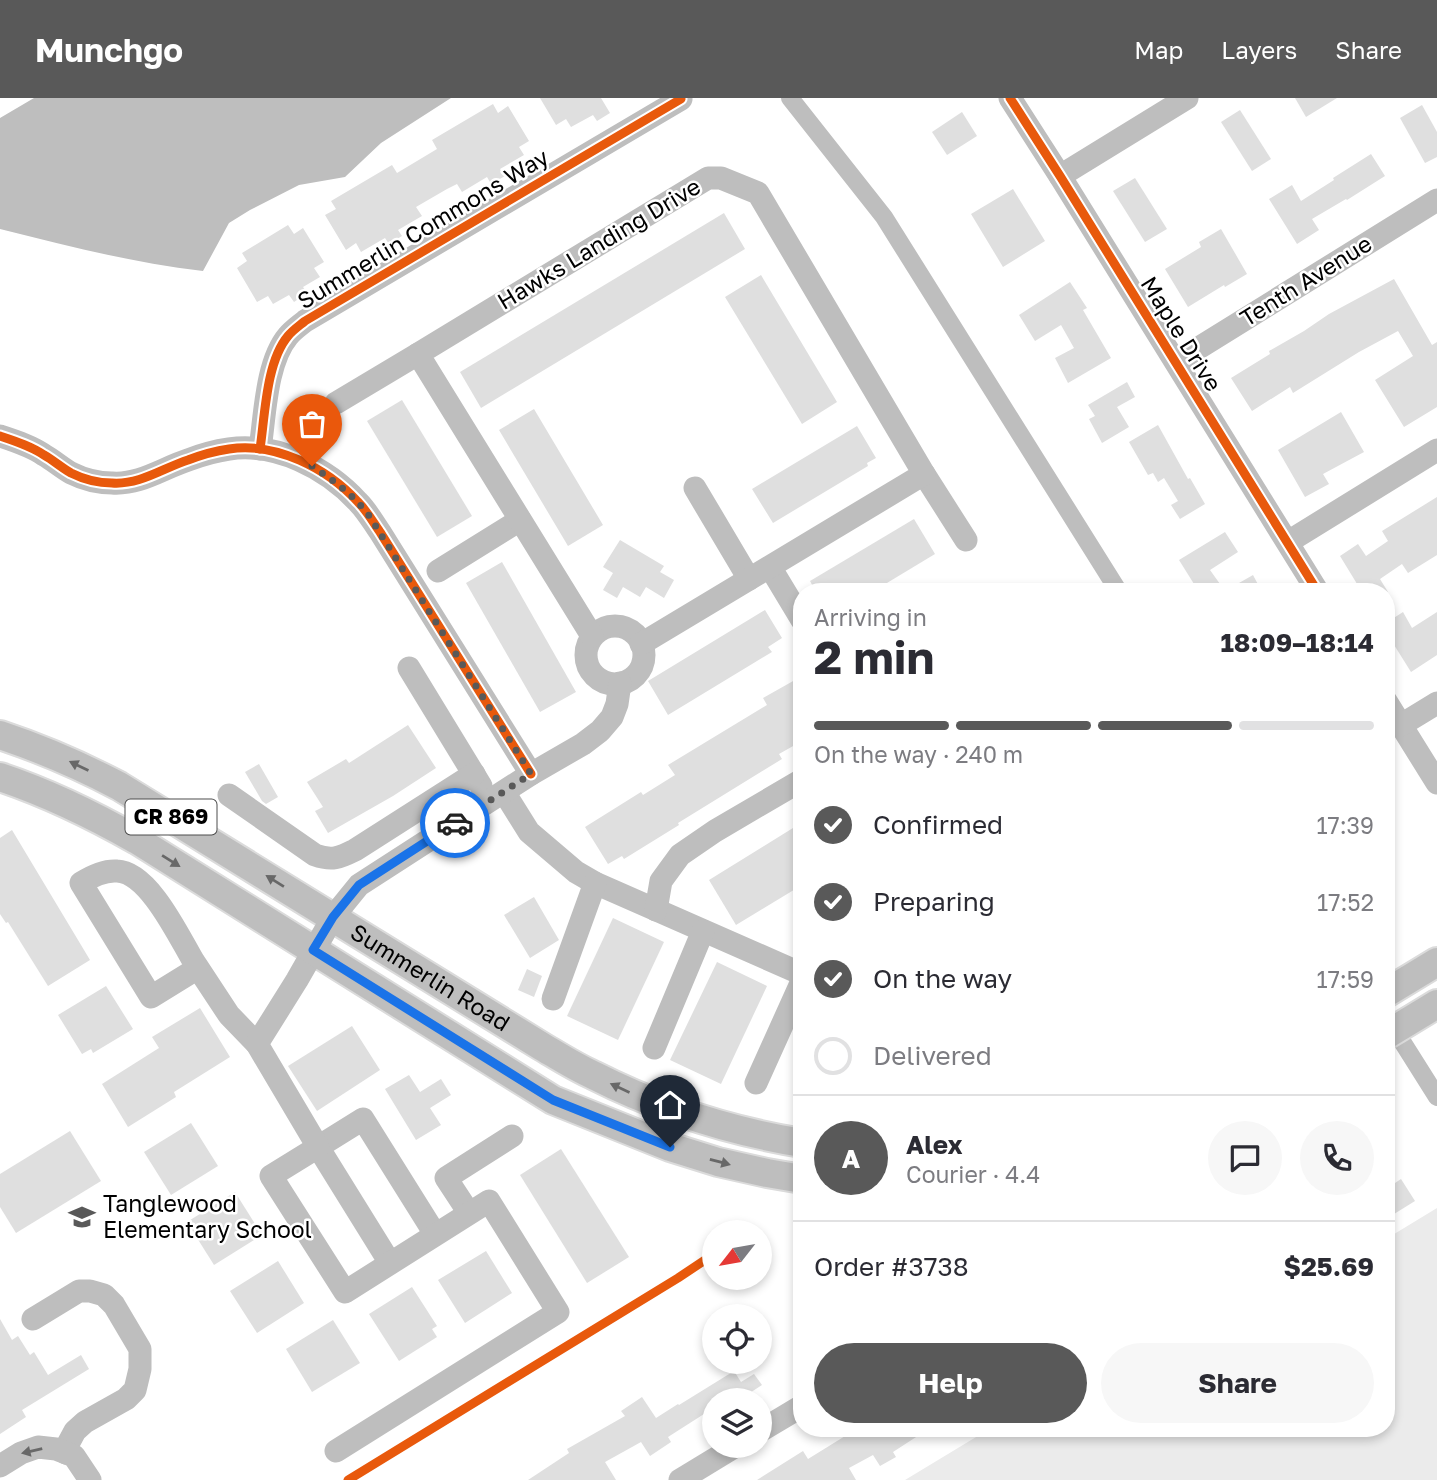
<!DOCTYPE html>
<meta charset="utf-8">
<style>
body{margin:0;font-family:"Golos Text",sans-serif;background:#f7f7f7;color:#2b2b33;height:100vh;display:flex;flex-direction:column;font-size:26px;white-space:nowrap}
*{box-sizing:border-box;margin:0}
p{font-size:23px;color:#7c7c81}
.icon{flex:none;width:38px;height:38px;fill:none;stroke:currentColor;stroke-width:2;stroke-linecap:round;stroke-linejoin:round}
.map{position:relative;flex:1;overflow:hidden}
.panel{position:absolute;left:793px;top:485px;width:602px;height:854px;display:flex;flex-direction:column;background:#fff;border-radius:28px;box-shadow:0 4px 10px #0003}
.panel>*{flex:none}
.needle{width:46px;rotate:239deg}
.controls{position:absolute;left:702px;top:1122px;display:grid;gap:14px}
.controls a{display:grid;place-items:center;width:70px;height:70px;border-radius:50%;background:#fff;box-shadow:0 4px 10px #0003;font-size:35px}
.pin{position:absolute;display:grid;place-items:center;width:60px;height:60px;color:#fff;margin:-72px -30px;border-radius:50% 50% 50% 0;rotate:-45deg;box-shadow:0 0 7px #0007}
.pin .icon{rotate:45deg}
.courier{position:absolute;display:grid;place-items:center;width:70px;height:70px;margin:-35px;border:5px solid #1a73e8;border-radius:50%;background:#fff;color:#222;box-shadow:0 2px 9px #0007}
.head em{font-style:normal;font-weight:700}
.head div{display:flex;flex-direction:column-reverse}
.head{display:flex;align-items:center;justify-content:space-between;height:119px;padding:0 21px}
h1{font-size:46px;font-weight:700;line-height:52px}
.bar{display:grid;grid-template-columns:repeat(4,1fr);gap:10px 7px;align-content:center;height:84px;padding:0 21px}
.bar i{height:9px;border-radius:5px;background:#e1e1e2}
.bar .selected{background:#595959}
.bar p{grid-column:span 4}
.line{display:flex;align-items:center;gap:18px;padding:0 21px;border-top:2px solid #e1e1e2}
.line div{flex:1}
.round{display:grid;place-items:center;flex:none;width:74px;height:74px;border-radius:37px;background:#f7f7f7}
ol{padding:0 21px;list-style:none}
li{display:flex;align-items:center;gap:21px;height:77px}
li p{margin-inline-start:auto}
li .icon{padding:7px;border-radius:50%;background:#595959;color:#fff;stroke-width:4}
li:last-child{color:#7c7c81}
li i{width:38px;height:38px;border:4px solid #e1e1e2;border-radius:50%}
.cta{display:flex;gap:14px;margin-top:auto;padding:14px 21px}
.cta a{flex:1;height:80px;border-radius:42px;background:#595959;color:#fff;font-size:28px;font-weight:700;line-height:80px;text-align:center}
.cta a+a{background:#f7f7f7;color:#2b2b33}
header{display:flex;align-items:center;gap:42px;box-sizing:border-box;height:98px;padding:0 35px;background:#595959;color:#fff}
header strong{font-size:33px}
nav{display:flex;gap:38px;margin-inline-start:auto;font-size:24px}
.map>svg:first-child{display:block}
.green{fill:#ebebeb}
.water{fill:#bebebe}
.lines{fill:none;stroke-linecap:round;stroke-linejoin:round}
.canal{stroke:#bebebe;stroke-width:18}
.building{fill:#dfdfdf}
.major-casing{stroke:#dbdbdb;stroke-width:32}
.minor{stroke:#bebebe;stroke-width:23}
.major{stroke:#bebebe;stroke-width:28}
.cycleway-casing{stroke:#fff;stroke-width:13}
.cycleway{stroke:#e8590c;stroke-width:9}
.oneway{fill:#686868}
.done{stroke:#595959;stroke-width:7;stroke-dasharray:0 12.6}
.route{stroke:#1a73e8;stroke-width:9}
.labels{text-anchor:middle;stroke-width:5;stroke-linejoin:round;paint-order:stroke}
.shield{fill:#fff;stroke:#4c4c4c;stroke-width:2}
.shield-label{font-size:21px;font-weight:bold;fill:#000}
.street-label{font-size:23px;fill:#000;stroke:#fff}
.poi-label{font-size:23px;fill:#000;stroke:#fff;text-anchor:start}
</style>
<header>
<strong>Munchgo</strong>
<nav><a>Map</a><a>Layers</a><a>Share</a></nav>
</header>
<div class="map">
<svg width="1437" height="1382" viewBox="0 0 1437 1382">
<rect width="100%" height="100%" fill="#fff"/>
<polygon class="green" points="1437,1110 1437,1382 905,1382 991,1330 1386,1330 1386,1141"/>
<path class="water" d="M34,0H451L381,45L345,79L299,87L250,112L229,125L203,173C134,165 67,148 0,131V20Z"/>
<g class="lines">
<g class="canal">
<polyline points="790,0 884,119 1119,494"/>
<polyline points="1386,918 1437,999"/>
</g>
</g>
<g class="building">
<polygon points="540,0 601,0 610,15 597,23 593,17 571,29 566,21 556,27"/>
<polygon points="1295,0 1337,0 1306,19"/>
<polygon points="493,6 498,15 508,8 529,43 519,49 524,57 500,71 505,78 491,86 487,79 462,94 457,86 447,91 416,109 422,118 398,132 402,138 389,146 385,140 361,154 356,145 346,152 325,117 336,111 331,103 392,67 397,75 437,51 432,42"/>
<polygon points="1422,7 1437,34 1437,59 1425,65 1400,20"/>
<polygon points="1240,12 1271,61 1252,73 1221,24"/>
<polygon points="962,14 977,38 947,57 932,34"/>
<polygon points="1371,56 1385,78 1347,102 1346,101 1312,121 1319,132 1297,146 1269,101 1292,87 1301,103 1334,82 1333,80"/>
<polygon points="1135,80 1167,131 1145,144 1113,93"/>
<polygon points="1013,91 1045,143 1003,169 971,116"/>
<polygon points="724,115 745,151 481,310 460,274"/>
<polygon points="288,127 294,136 303,130 324,164 314,170 320,179 303,189 307,195 294,204 289,197 273,206 268,198 257,204 237,170 247,163 242,155"/>
<polygon points="1221,131 1247,176 1225,189 1224,187 1188,209 1165,171 1201,149 1199,144"/>
<polygon points="761,177 837,304 802,326 725,199"/>
<polygon points="1394,181 1432,247 1437,244 1437,309 1404,329 1375,282 1413,258 1398,233 1359,254 1293,295 1290,289 1252,313 1231,280 1270,256 1269,253 1304,233 1329,216"/>
<polygon points="1070,184 1087,210 1083,212 1111,260 1068,285 1055,260 1074,250 1061,227 1035,243 1019,217"/>
<polygon points="1127,284 1135,299 1117,309 1129,329 1102,345 1089,321 1095,318 1088,307"/>
<polygon points="402,302 472,418 437,439 367,323"/>
<polygon points="534,311 603,427 568,448 499,332"/>
<polygon points="1341,314 1364,354 1323,376 1329,386 1305,399 1278,352"/>
<polygon points="1158,327 1188,381 1190,380 1205,406 1180,421 1171,407 1178,403 1164,380 1158,384 1153,375 1148,377 1129,344"/>
<polygon points="857,328 876,360 867,365 868,368 773,425 752,391"/>
<polygon points="1437,399 1437,457 1408,475 1402,466 1380,481 1388,494 1362,494 1340,458 1358,446 1366,458 1388,443 1382,433"/>
<polygon points="914,421 935,456 872,494 816,494 810,483"/>
<polygon points="1225,434 1238,454 1210,472 1225,493 1253,477 1262,494 1199,494 1179,462"/>
<polygon points="620,442 664,468 660,474 674,482 664,500 646,489 640,499 623,489 617,500 603,492 613,475 603,469"/>
<polygon points="502,464 576,594 540,614 466,485"/>
<polygon points="765,512 782,540 768,549 772,554 668,617 648,583"/>
<polygon points="1403,514 1412,530 1437,514 1437,557 1411,574 1386,534 1386,525"/>
<polygon points="802,578 802,643 779,656 782,661 678,725 679,727 624,761 622,758 608,766 585,729 641,694 643,697 675,677 668,667 767,607 763,600"/>
<polygon points="408,627 436,670 393,698 328,735 315,713 323,709 307,684 346,661 349,665"/>
<polygon points="259,666 278,699 266,706 262,703 245,674"/>
<polygon points="793,730 802,743 802,787 736,827 709,782"/>
<polygon points="12,732 90,862 48,888 8,824 6,825 0,816 0,740"/>
<polygon points="534,799 559,842 530,860 504,817"/>
<polygon points="613,820 664,844 618,942 567,918"/>
<polygon points="717,864 767,888 721,986 670,962"/>
<polygon points="527,871 542,878 534,899 518,892"/>
<polygon points="106,888 133,931 93,955 91,951 82,956 58,917"/>
<polygon points="200,910 230,959 174,994 176,999 128,1029 102,986 159,950 152,939"/>
<polygon points="352,928 380,972 317,1013 288,968"/>
<polygon points="409,977 420,994 441,981 451,997 430,1010 441,1027 416,1042 385,991"/>
<polygon points="191,1025 218,1068 171,1097 144,1054"/>
<polygon points="70,1033 101,1083 16,1135 0,1109 0,1076"/>
<polygon points="561,1051 629,1159 587,1185 520,1077"/>
<polygon points="1401,1081 1415,1103 1386,1121 1386,1091"/>
<polygon points="235,1094 262,1137 214,1167 187,1124"/>
<polygon points="486,1153 512,1195 465,1225 438,1182"/>
<polygon points="278,1163 304,1205 257,1235 230,1193"/>
<polygon points="412,1189 437,1228 432,1231 437,1239 399,1263 369,1216"/>
<polygon points="0,1221 12,1242 18,1238 30,1257 34,1254 48,1277 81,1257 89,1271 22,1312 26,1319 0,1336"/>
<polygon points="333,1222 360,1265 312,1294 286,1251"/>
<polygon points="734,1273 741,1284 754,1276 762,1287 739,1302 714,1302 714,1332 704,1316 668,1339 671,1344 650,1358 641,1344 605,1364 616,1382 528,1382 569,1355 567,1351 625,1318 621,1313 642,1299 656,1320 678,1306 679,1307"/>
<polygon points="847,1330 930,1330 893,1354 896,1359 880,1368 873,1357 849,1370 856,1382 757,1382 803,1353 808,1361 850,1335"/>
</g>
<g class="lines">
<g class="major-casing">
<g id="major">
<path id="s1" d="M0,637C42,651 81,668 119,688L541,948C558,958 575,969 593,977C658,1010 729,1033 802,1045"/>
<path d="M0,679C48,695 93,717 137,742L553,1002L670,1049L718,1064L767,1075L802,1081"/>
<polyline points="1386,895 1437,864"/>
<polyline points="1386,937 1437,906"/>
</g>
</g>
<g class="minor">
<polyline points="1010,0 1060,78 1318,494"/>
<polyline points="1060,78 1187,0"/>
<polyline points="1176,264 1437,102"/>
<polyline points="336,305 418,256"/>
<path d="M0,338C15,343 31,348 44,357C53,362 62,370 71,375C83,381 99,385 112,385C140,387 163,370 188,362C201,357 215,353 229,351C276,344 327,370 358,404C367,413 373,424 380,434L531,676"/>
<path d="M260,351C265,318 266,264 288,238C293,232 299,228 305,223L681,1L680,0"/>
<polyline points="924,376 966,442"/>
<polyline points="695,390 749,481"/>
<polyline points="1288,444 1437,352"/>
<polyline points="770,469 802,522"/>
<polyline points="438,473 520,422"/>
<circle cx="615" cy="557" r="29"/>
<polyline points="592,538 418,256 708,80 721,80 758,95 924,376 641,546"/>
<polyline points="409,570 481,688"/>
<polyline points="1386,603 1437,685"/>
<polyline points="1401,627 1437,605"/>
<polyline points="504,694 529,734 576,774 595,785 802,876"/>
<path d="M229,697L315,757C332,763 339,760 355,752L474,676"/>
<polyline points="656,812 661,783 680,757 715,733 802,682"/>
<path d="M198,870L151,899L81,785C92,778 104,772 117,773C149,774 179,839 194,864L198,870L229,917L257,946"/>
<polyline points="553,901 595,785"/>
<polyline points="654,950 703,833"/>
<polyline points="756,985 802,883"/>
<polyline points="469,1115 446,1080 512,1038"/>
<polyline points="390,1165 318,1049 363,1021 435,1136"/>
<polyline points="33,1221 79,1193 90,1193 104,1197 114,1207 140,1251 140,1271 135,1292 126,1301 85,1324 75,1333 68,1346 66,1355"/>
<polyline points="760,1333 802,1308"/>
<polyline points="336,1353 558,1214 489,1103 345,1194 271,1078 318,1049 257,946 297,882 333,819 359,787 531,676 583,646 600,633 612,619 617,606 620,585"/>
<polyline points="0,1368 21,1355 38,1349 56,1351 74,1358 90,1382"/>
<polyline points="680,1382 736,1348"/>
</g>
<use href="#major" class="major"/>
<g class="cycleway-casing">
<g id="cycleway">
<polyline points="1010,0 1060,78 1318,494"/>
<path d="M0,338C15,343 31,348 44,357C53,362 62,370 71,375C83,381 99,385 112,385C140,387 163,370 188,362C201,357 215,353 229,351C276,344 327,370 358,404C367,413 373,424 380,434L531,676"/>
<path d="M260,351C265,318 266,264 288,238C293,232 299,228 305,223L681,1L680,0"/>
<polyline points="348,1382 678,1180 714,1156"/>
</g>
</g>
<use href="#cycleway" class="cycleway"/>
</g>
<defs><path id="oneway-solid" d="M-6-.8H1V-3.2L6.5 0L1 3.2V.8H-6Z" transform="scale(1.75)"/></defs>
<g class="oneway">
<use href="#oneway-solid" transform="translate(79 668) rotate(-154)"/>
<use href="#oneway-solid" transform="translate(171 763) rotate(32)"/>
<use href="#oneway-solid" transform="translate(275 783) rotate(-148)"/>
<use href="#oneway-solid" transform="translate(620 990) rotate(-155)"/>
<use href="#oneway-solid" transform="translate(720 1064) rotate(15)"/>
<use href="#oneway-solid" transform="translate(32 1353) rotate(167)"/>
</g>
<g class="lines">
<path class="done" d="M312,368C334,383 354,397 370,419L531,676L455,725"/>
<polyline class="route" points="455,725 359,787 333,819 313,852 553,1002 670,1049"/>
</g>
<defs>
<g id="school-bare" transform="scale(2.1)"><path d="M0-5L7-2L0 1L-7-2ZM-4 1L0 2.5L4 1V4Q0 6-4 4Z" fill="#595959" stroke="#fff" stroke-width="2.5" paint-order="stroke"/></g>
</defs>
<g fill-rule="evenodd">
<use href="#school-bare" x="82" y="1119"/>
</g>
<g class="labels">
<rect class="shield" x="125.5" y="701.5" width="91" height="35" rx="5"/>
<g class="shield-label">
<text x="171" y="726">CR 869</text>
</g>
<g class="street-label">
<text transform="translate(423 131) rotate(-31)" y="8">Summerlin Commons Way</text>
<text transform="translate(599 146) rotate(-31)" y="8">Hawks Landing Drive</text>
<text transform="translate(1306 183) rotate(-32)" y="8">Tenth Avenue</text>
<text transform="translate(1181 236) rotate(58)" y="8">Maple Drive</text>
<text dy="8" stroke="none"><textPath href="#s1" startOffset="495">Summerlin Road</textPath></text>
</g>
<g class="poi-label">
<text x="103" y="1114">Tanglewood<tspan x="103" dy="26">Elementary School</tspan></text>
</g>
</g>
</svg>
<div class="controls">
<a><svg class="needle" viewBox="-14 -14 28 28"><path d="M0-13l5 13h-10z" fill="#e53935"/><path d="M0 13l5-13h-10z" fill="#7c7c81"/></svg></a>
<a><svg class="icon" aria-label="locate" viewBox="0 0 24 24"><circle cx="12" cy="12" r="6"/><path d="M12 2v4M12 18v4M2 12h4M18 12h4"/></svg></a>
<a><svg class="icon" aria-label="layers" viewBox="0 0 24 24"><path d="M12 4l9 5-9 5-9-5zM3 14l9 5 9-5"/></svg></a>
</div>
<div class="pin" style="left:312px;top:368px;background:#ea580c"><svg class="icon" aria-label="bag" viewBox="0 0 24 24"><path d="M5 8h14l-1 12H6zM9 8a3 3 0 0 1 6 0"/></svg></div>
<div class="pin" style="left:670px;top:1049px;background:#1f2937"><svg class="icon" aria-label="home" viewBox="0 0 24 24"><path d="M3 11l9-7 9 7M6 9v11h12V9"/></svg></div>
<div class="courier" style="left:455px;top:725px"><svg class="icon" aria-label="car" viewBox="0 0 24 24"><path d="M5 17H2v-5l4-1 3-4h7l3 4 3 1v5h-3M9 17h6M6 11h13"/><circle cx="7" cy="17" r="2"/><circle cx="17" cy="17" r="2"/></svg></div>
<section class="panel">
<div class="head"><div><h1>2 min</h1><p>Arriving in</p></div><em>18:09–18:14</em></div>
<div class="bar"><i class="selected"></i><i class="selected"></i><i class="selected"></i><i></i><p>On the way · 240 m</p></div>
<ol>
<li><svg class="icon" aria-label="check" viewBox="0 0 24 24"><path d="M5 12l5 5 9-10"/></svg>Confirmed<p>17:39</p></li>
<li><svg class="icon" aria-label="check" viewBox="0 0 24 24"><path d="M5 12l5 5 9-10"/></svg>Preparing<p>17:52</p></li>
<li><svg class="icon" aria-label="check" viewBox="0 0 24 24"><path d="M5 12l5 5 9-10"/></svg>On the way<p>17:59</p></li>
<li><i></i>Delivered</li>
</ol>
<div class="line" style="height:126px"><b class="round" style="background:#595959;color:#fff">A</b><div><b>Alex</b><p>Courier · 4.4</p></div><a class="round"><svg class="icon" aria-label="chat" viewBox="0 0 24 24"><path d="M4 5h16v11H9l-5 4z"/></svg></a><a class="round"><svg class="icon" aria-label="phone" viewBox="0 0 24 24"><path d="M5 4h4l2 5-3 2q2 4 5 5l2-3 5 2v4C11 20 4 13 5 4z"/></svg></a></div>
<div class="line" style="height:91px"><div>Order #3738</div><b>$25.69</b></div>
<div class="cta"><a>Help</a><a>Share</a></div>
</section>
</div>
